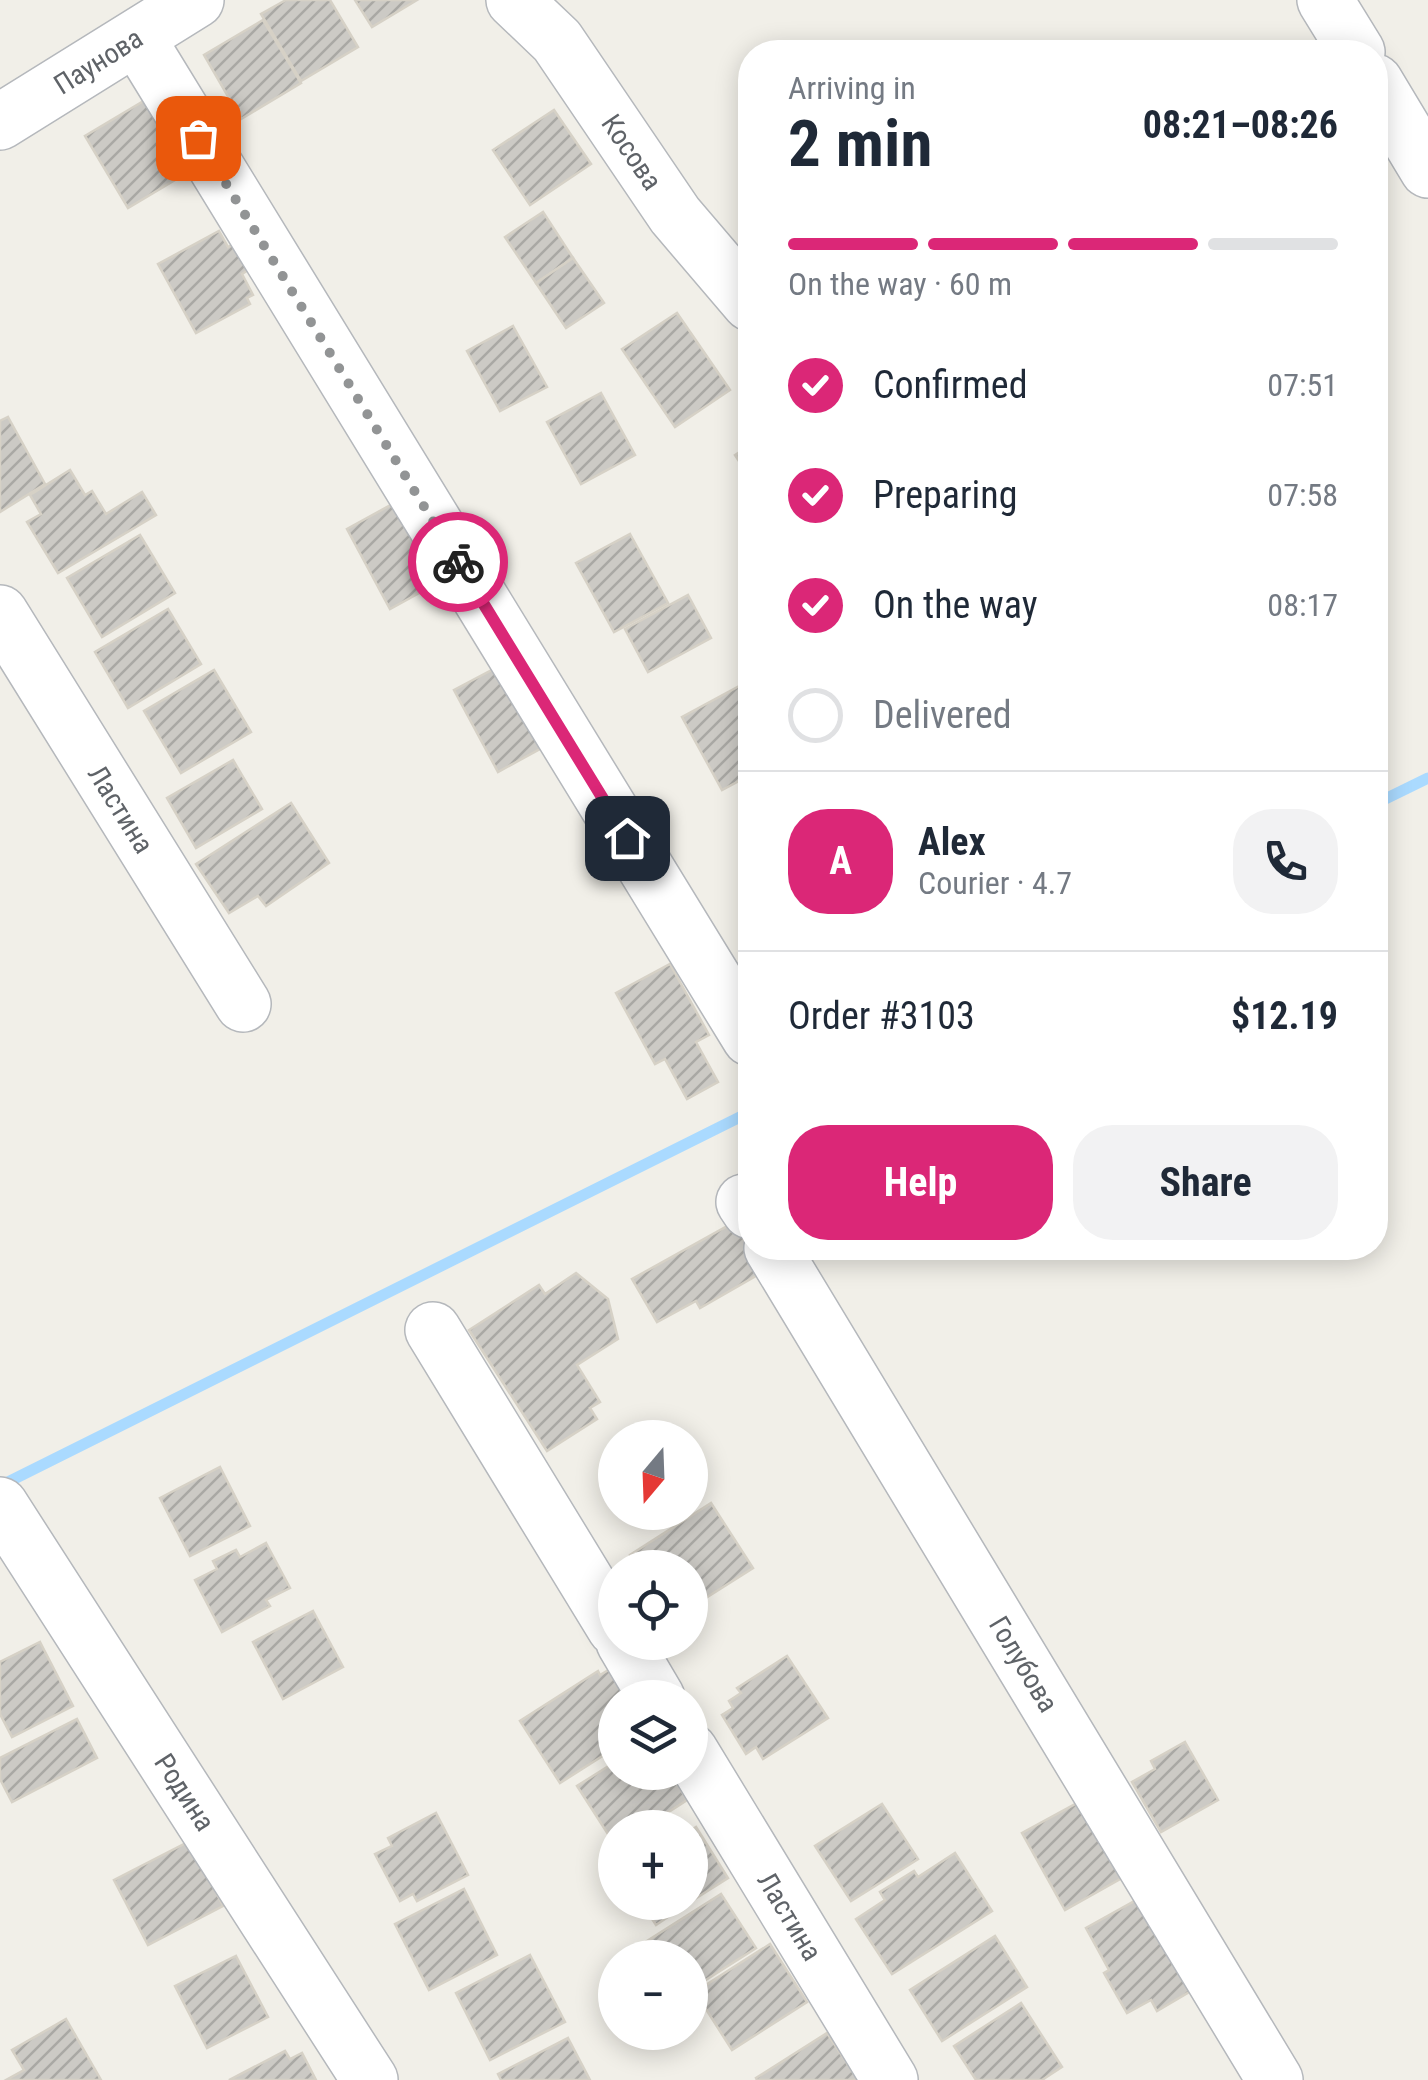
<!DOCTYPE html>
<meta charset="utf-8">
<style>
body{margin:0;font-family:"Roboto Condensed",sans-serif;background:#f2f2f3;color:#1f2937;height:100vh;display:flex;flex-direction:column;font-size:38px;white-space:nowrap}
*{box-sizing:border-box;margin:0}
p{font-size:32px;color:#747a83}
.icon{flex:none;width:55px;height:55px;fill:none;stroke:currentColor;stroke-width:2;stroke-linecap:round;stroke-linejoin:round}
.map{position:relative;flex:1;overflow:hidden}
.side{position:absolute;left:738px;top:40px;width:650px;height:1220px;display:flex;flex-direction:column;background:#fff;border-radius:40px;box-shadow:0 5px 25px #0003}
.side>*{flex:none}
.needle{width:65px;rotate:199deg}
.tools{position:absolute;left:598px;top:1420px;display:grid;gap:20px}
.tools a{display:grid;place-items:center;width:110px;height:110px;border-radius:50%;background:#fff;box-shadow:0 5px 25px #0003;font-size:50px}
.pin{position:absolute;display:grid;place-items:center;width:85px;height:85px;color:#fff;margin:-42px;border-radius:20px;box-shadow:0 5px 15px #0006}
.courier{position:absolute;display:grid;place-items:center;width:100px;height:100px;margin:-50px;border:8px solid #db2777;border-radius:50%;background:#fff;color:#222;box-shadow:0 2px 12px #0007}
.summary em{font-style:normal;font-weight:700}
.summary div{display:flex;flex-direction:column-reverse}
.summary{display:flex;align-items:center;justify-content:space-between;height:170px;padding:0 50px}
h1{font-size:65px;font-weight:700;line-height:75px}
.bar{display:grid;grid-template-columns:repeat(4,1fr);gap:15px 10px;align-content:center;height:120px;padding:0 50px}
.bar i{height:12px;border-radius:8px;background:#e0e1e3}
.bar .on{background:#db2777}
.bar p{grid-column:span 4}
.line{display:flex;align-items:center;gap:25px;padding:0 50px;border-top:2px solid #e0e1e3}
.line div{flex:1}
.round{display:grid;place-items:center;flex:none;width:105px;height:105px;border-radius:40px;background:#f2f2f3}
ol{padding:0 50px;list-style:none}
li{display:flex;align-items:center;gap:30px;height:110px}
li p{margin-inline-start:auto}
li .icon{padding:10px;border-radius:50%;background:#db2777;color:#fff;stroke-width:4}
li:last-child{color:#747a83}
li i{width:55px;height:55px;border:5px solid #e0e1e3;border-radius:50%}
.primary-button{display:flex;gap:20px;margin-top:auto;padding:20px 50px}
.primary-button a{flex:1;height:115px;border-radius:40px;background:#db2777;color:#fff;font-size:40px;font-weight:700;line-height:115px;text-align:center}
.primary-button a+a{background:#f2f2f3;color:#1f2937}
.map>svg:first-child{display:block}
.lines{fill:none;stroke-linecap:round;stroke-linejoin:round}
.stream{stroke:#aadaff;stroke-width:11}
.building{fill:url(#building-hatch);stroke:#d6d1c6;stroke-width:2.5}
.minor-casing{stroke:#b5b8bc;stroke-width:58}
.minor{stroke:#fff;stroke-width:55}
.done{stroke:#929495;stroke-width:10;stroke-dasharray:0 18}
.route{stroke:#db2777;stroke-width:12}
.labels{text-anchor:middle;stroke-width:8;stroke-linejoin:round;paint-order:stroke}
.street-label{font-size:28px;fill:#5f6368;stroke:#fff}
</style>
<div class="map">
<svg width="1428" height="2080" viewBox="0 0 1428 2080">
<defs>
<pattern id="building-hatch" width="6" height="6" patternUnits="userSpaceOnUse" patternTransform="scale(2.5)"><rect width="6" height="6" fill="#cccac5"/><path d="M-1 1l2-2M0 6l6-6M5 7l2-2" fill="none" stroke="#a9a8a4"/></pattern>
</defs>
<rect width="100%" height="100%" fill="#f1efe8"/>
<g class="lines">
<g class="stream">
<polyline points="1375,804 1428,778"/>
<polyline points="0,1486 750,1112"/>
</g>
</g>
<g class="building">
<polygon points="286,0 330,0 358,47 301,81 261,14"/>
<polygon points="355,0 417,0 372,27"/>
<polygon points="263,20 301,83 241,119 204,55"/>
<polygon points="147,99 190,171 128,208 85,136"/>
<polygon points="554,110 591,164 530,205 493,150"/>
<polygon points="543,212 573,258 536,283 505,237"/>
<polygon points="219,231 228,247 234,244 248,270 242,274 253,295 247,298 250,304 196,333 158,264"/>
<polygon points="573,258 604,303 566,328 536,283"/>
<polygon points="677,313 730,390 675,427 622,349"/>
<polygon points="513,326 547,387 500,411 467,351"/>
<polygon points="601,393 635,455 581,484 547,422"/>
<polygon points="8,417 45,484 0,512 0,421"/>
<polygon points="750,445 750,478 735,455"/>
<polygon points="70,470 85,495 92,491 106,514 142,492 156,515 58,573 27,522 41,514 30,495"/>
<polygon points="407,496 450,576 390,609 347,529"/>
<polygon points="630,534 668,603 614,632 576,563"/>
<polygon points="140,535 175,593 102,637 67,578"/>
<polygon points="688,595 711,638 648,672 625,629"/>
<polygon points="168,609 201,664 128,708 95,652"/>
<polygon points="507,662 551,743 498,772 454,690"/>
<polygon points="214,670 251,732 181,773 144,711"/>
<polygon points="745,683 750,693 750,775 722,790 682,717"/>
<polygon points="233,760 262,809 196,848 167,798"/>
<polygon points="291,803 329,863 266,906 258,896 229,913 196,864"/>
<polygon points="670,964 709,1035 696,1042 718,1082 687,1099 665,1059 655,1064 616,993"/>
<polygon points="740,1219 768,1269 700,1308 696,1301 657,1322 632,1279"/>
<polygon points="576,1273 608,1299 618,1339 577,1365 600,1402 590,1408 597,1419 547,1451 469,1330 539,1285 545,1294"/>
<polygon points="220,1467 250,1526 190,1556 160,1498"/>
<polygon points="711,1503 753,1568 690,1608 690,1568 637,1568 630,1555"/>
<polygon points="266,1543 290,1588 266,1600 270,1606 222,1632 195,1580 217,1569 213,1561 236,1550 240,1557"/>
<polygon points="313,1611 343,1667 283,1699 253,1642"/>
<polygon points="40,1642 73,1706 12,1737 0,1714 0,1662"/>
<polygon points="787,1656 828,1718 763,1759 756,1747 746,1754 722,1715 733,1708 729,1701 741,1693 737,1688"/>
<polygon points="612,1668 631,1698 615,1698 615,1748 560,1783 520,1721 598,1671 600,1675"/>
<polygon points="77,1719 97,1758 12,1802 0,1779 0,1758"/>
<polygon points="1185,1742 1218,1800 1161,1832 1132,1782 1155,1769 1151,1761"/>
<polygon points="615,1762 615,1772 670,1772 687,1800 644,1828 615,1828 615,1845 577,1786"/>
<polygon points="1079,1802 1122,1878 1065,1910 1022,1833"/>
<polygon points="882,1804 918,1859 851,1901 815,1846"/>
<polygon points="436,1813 468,1875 417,1901 413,1894 400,1901 375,1854 392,1846 388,1838"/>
<polygon points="696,1827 728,1878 690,1902 690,1831"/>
<polygon points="190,1841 223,1906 148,1945 114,1880"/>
<polygon points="955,1853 992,1911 892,1974 856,1919 885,1900 880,1892 914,1871 918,1877"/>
<polygon points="464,1889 497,1955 429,1990 395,1924"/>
<polygon points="721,1894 756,1948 690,1990 690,1958 653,1958 644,1943"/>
<polygon points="1140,1898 1196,1988 1157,2011 1151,2000 1127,2013 1104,1973 1109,1970 1086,1928"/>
<polygon points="641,1902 690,1902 656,1925"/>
<polygon points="995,1936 1027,1987 942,2041 910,1990"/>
<polygon points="770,1944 807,2002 732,2050 695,1992"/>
<polygon points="530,1955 565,2022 490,2060 456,1993"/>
<polygon points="236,1956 268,2017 207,2048 175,1986"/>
<polygon points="1021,2003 1062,2067 1042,2080 976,2080 954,2046"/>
<polygon points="66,2019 101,2080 6,2080 24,2070 12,2050"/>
<polygon points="827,2033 858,2080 757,2080 756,2078"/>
<polygon points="568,2038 590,2080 501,2080 498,2074"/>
<polygon points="285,2051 290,2059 302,2053 316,2080 229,2080"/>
</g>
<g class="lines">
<g class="minor-casing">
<g id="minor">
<polyline points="514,0 557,41 675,215 750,303"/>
<polyline points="1325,0 1357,52"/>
<polyline points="137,38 750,1038"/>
<polyline points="1375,82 1428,170"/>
<polyline points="0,122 196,0"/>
<polyline points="0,613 243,1004"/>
<polyline points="744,1202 750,1211"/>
<polyline points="772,1248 1275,2080"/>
<polyline points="433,1330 615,1628"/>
<polyline points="0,1505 370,2080"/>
<polyline points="624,1642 657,1698"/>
<polyline points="690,1751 890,2080"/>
</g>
</g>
<use href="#minor" class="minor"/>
</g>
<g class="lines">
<polyline class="done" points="198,138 458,562"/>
<polyline class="route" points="458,562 627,838"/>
</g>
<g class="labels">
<g class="street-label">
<text transform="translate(98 61) rotate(-32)" y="10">Паунова</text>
<text transform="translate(632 152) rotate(56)" y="10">Косова</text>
<text transform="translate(121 809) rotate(58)" y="10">Ластина</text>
<text transform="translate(1024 1664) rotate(59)" y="10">Голубова</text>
<text transform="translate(185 1792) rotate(57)" y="10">Родина</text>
<text transform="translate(790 1916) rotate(59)" y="10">Ластина</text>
</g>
</g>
</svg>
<div class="tools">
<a><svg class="needle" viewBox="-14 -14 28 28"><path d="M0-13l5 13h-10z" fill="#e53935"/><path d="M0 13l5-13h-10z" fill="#747a83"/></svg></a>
<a><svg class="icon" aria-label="locate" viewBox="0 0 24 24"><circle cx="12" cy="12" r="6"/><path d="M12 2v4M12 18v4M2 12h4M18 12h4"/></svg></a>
<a><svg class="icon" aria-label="layers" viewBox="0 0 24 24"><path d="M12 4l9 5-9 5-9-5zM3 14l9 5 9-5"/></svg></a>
<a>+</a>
<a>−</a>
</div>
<div class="pin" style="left:198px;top:138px;background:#ea580c"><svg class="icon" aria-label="bag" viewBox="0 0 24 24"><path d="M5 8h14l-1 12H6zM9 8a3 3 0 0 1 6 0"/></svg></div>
<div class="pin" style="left:627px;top:838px;background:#1f2937"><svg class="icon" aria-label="home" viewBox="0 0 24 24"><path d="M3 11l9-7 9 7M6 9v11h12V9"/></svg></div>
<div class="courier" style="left:458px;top:562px"><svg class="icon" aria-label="bike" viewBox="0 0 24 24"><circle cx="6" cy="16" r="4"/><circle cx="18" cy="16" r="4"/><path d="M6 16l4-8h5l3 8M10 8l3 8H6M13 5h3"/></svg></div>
<section class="side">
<div class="summary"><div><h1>2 min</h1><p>Arriving in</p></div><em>08:21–08:26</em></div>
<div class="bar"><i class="on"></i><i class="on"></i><i class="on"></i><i></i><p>On the way · 60 m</p></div>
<ol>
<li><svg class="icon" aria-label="check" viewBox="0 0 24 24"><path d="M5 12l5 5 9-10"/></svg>Confirmed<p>07:51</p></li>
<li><svg class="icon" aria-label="check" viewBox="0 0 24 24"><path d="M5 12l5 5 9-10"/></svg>Preparing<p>07:58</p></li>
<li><svg class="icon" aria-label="check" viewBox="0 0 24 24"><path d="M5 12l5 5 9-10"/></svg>On the way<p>08:17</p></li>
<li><i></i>Delivered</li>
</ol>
<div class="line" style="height:180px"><b class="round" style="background:#db2777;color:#fff">A</b><div><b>Alex</b><p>Courier · 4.7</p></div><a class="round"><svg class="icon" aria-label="phone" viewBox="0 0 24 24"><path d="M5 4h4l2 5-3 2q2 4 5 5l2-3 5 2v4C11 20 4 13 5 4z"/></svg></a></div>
<div class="line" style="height:130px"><div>Order #3103</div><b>$12.19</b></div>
<div class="primary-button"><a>Help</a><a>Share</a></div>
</section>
</div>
